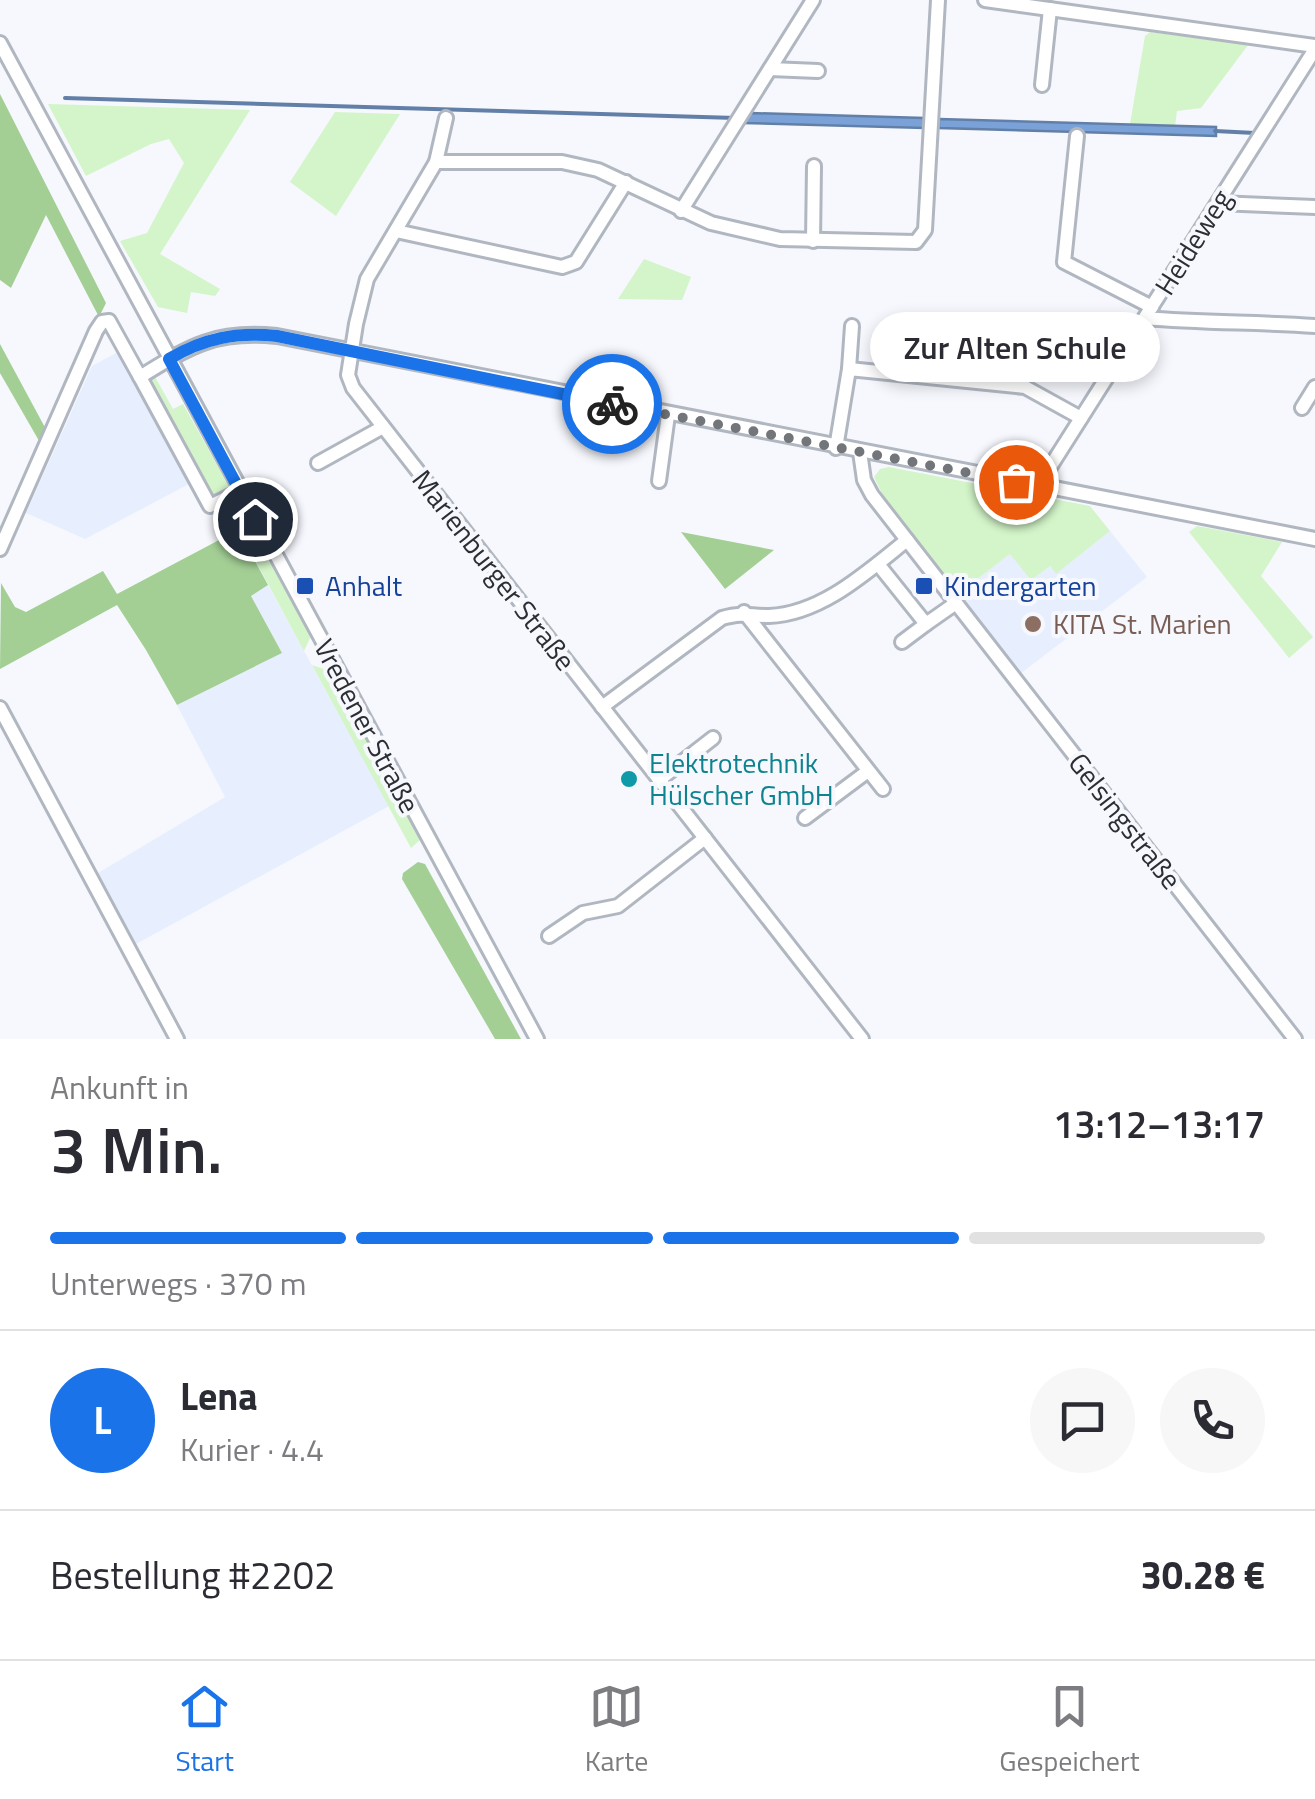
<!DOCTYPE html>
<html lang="de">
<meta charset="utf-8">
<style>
body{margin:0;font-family:"Titillium Web",sans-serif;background:#f7f7f7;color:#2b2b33;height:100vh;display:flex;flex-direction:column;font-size:38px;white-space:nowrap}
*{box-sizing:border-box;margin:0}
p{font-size:32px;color:#7c7c81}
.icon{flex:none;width:55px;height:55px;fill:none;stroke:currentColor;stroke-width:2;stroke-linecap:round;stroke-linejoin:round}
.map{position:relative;height:1039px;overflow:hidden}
.details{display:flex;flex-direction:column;background:#fff;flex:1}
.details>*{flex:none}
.pin{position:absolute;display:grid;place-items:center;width:85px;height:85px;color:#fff;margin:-42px;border:5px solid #fff;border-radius:50%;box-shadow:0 2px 10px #0007}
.courier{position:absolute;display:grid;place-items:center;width:100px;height:100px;margin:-50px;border:8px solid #1a73e8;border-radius:50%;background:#fff;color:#222;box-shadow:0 2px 12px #0007}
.bubble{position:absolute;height:70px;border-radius:35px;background:#fff;box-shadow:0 5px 15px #0003;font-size:32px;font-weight:600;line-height:70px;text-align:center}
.overview em{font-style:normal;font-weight:600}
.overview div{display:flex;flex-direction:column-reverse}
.overview{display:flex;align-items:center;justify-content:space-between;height:170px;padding:0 50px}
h1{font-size:65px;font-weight:600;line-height:75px}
.bar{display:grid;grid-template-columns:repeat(4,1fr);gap:15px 10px;align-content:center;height:120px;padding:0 50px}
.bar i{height:12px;border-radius:8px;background:#e1e1e2}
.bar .selected{background:#1a73e8}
.bar p{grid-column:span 4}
.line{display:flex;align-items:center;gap:25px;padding:0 50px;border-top:2px solid #e1e1e2}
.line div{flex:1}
.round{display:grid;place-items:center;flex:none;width:105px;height:105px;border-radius:52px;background:#f7f7f7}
.menu{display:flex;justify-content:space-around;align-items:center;height:140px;border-top:2px solid #e1e1e2;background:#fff;font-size:28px;color:#7c7c81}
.menu a{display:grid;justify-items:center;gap:5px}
.menu .selected{color:#1a73e8}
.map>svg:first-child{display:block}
.built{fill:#e7effe}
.green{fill:#d3f5c9}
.forest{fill:#a3cf95}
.water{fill:#7aa2d9;stroke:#627fa7;stroke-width:2.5}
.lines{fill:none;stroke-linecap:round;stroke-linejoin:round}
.stream{stroke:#627fa7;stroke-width:4}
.minor-casing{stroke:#b1b7c1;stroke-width:18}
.minor{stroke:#fff;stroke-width:12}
.done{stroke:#727579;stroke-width:10;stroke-dasharray:0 18}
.route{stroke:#1a73e8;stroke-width:12}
.transit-dot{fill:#1a4fb4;stroke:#f6f8fd;stroke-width:4}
.education-dot{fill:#8d6e63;stroke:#f6f8fd;stroke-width:4}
.culture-dot{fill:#0f9aa8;stroke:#f6f8fd;stroke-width:4}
.labels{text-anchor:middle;stroke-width:8;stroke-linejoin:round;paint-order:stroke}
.street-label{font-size:28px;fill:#2b2e32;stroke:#f6f8fd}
.transit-label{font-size:28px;fill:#164399;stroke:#f6f8fd;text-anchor:start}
.education-label{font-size:28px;fill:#785e54;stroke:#f6f8fd;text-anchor:start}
.culture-label{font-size:28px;fill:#0d838f;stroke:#f6f8fd;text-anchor:start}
</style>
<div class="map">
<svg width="1315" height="1039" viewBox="0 0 1315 1039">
<rect width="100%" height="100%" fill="#f6f8fd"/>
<g class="built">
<polygon points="118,352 189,484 85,539 26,513 92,366"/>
<polygon points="1110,531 1147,577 1020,674 959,593 1010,554 1050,566 1057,573"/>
<polygon points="268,585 389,806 136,944 98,873 225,797 177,705 282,653 250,595"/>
</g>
<g class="green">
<polygon points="1150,32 1248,45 1201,108 1177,111 1175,126 1130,124 1145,36"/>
<polygon points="48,104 250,110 160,254 220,289 215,296 191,292 187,313 158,307 120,241 147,233 184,163 169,139 151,144 86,176"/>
<polygon points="335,112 400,114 336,216 290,182"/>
<polygon points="644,259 691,277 682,300 618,299"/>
<polygon points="154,375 173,409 183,404 230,488 214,501 148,381"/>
<polygon points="889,467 1090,506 1110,531 1056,574 1050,566 1031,580 1010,554 959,593 884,498 874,477 880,469"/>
<polygon points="231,500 260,553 274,567 311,636 304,651 239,530 232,533 218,507"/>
<polygon points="1197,526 1282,542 1261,576 1313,637 1289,658 1189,532"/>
<polygon points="312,665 330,671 421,839 411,848"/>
</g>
<g class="forest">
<polygon points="0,94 106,303 99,317 46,215 11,288 0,280"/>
<polygon points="0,344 48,433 42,446 0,373"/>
<polygon points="238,530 268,585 251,596 282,653 177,705 146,650 117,605 0,669 1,583 15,607 26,612 103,571 117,594"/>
<polygon points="681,532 774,550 725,589"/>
<polygon points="418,862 425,864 521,1039 495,1039 402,879 403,873"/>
</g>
<g class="water">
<polygon points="751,113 924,118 924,128 745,123"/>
<polygon points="939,119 1216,127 1216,136 939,128"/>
</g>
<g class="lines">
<g class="stream">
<polyline points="65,98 736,118"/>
<polyline points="1215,131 1255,133"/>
</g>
<g class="minor-casing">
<g id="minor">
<polyline points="985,0 1315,46"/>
<polyline points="0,43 537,1039"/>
<polyline points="770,69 818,71"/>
<polyline points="1042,85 1050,9"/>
<polyline points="446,118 436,162 367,279 356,324 348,375 353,388 862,1039"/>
<polyline points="1077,136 1064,262 1152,307"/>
<polyline points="436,162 562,162 598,170 711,223 780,239 916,242 925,230 938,0"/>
<polyline points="1218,203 1315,207"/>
<polyline points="681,211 813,0"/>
<polyline points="396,231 562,267 576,262 626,182"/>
<polyline points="813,241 814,166"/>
<path d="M1145,318C1202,323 1258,322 1315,326"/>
<polyline points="849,369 852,326"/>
<polyline points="140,377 210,506 240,491"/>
<polyline points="1302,408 1315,387"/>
<polyline points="836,448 849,369 1025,387 1081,418"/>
<polyline points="860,452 864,480 872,495 1295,1039"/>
<polyline points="318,463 383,427"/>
<polyline points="659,481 668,415"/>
<polyline points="1042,487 1045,475 1315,49"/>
<path d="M0,549L96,331L102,322L109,321L140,377C190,346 215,330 277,336L1315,539"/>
<polyline points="878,564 926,624 956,603"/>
<polyline points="744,612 883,789"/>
<polyline points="902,642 926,624"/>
<path d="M602,707L722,618C745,612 748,616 769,616C822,614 868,571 907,540"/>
<polyline points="0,708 177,1039"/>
<polyline points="659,780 713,738"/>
<polyline points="805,818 868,771"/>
<polyline points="549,936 583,913 618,906 705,838"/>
</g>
</g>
<use href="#minor" class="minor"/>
</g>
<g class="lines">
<polyline class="done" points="612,404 1016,482"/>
<path class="route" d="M255,519L169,359C204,338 236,332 277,336L612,404"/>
</g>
<g class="transit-dot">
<rect x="295" y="576" width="20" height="20" rx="5"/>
<rect x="914" y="576" width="20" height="20" rx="5"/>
</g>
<circle class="education-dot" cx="1033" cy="624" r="10"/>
<circle class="culture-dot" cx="629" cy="779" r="10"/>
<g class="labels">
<g class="street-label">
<text transform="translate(1193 242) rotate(-58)" y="10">Heideweg</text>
<text transform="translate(494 570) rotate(52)" y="10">Marienburger Straße</text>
<text transform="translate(367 726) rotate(62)" y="10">Vredener Straße</text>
<text transform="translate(1125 821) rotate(52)" y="10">Gelsingstraße</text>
</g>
<g class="transit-label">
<text x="325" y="596">Anhalt</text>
<text x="944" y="596">Kindergarten</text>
</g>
<g class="education-label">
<text x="1053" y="634">KITA St. Marien</text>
</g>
<g class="culture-label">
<text x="649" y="773">Elektrotechnik<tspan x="649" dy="32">Hülscher GmbH</tspan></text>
</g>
</g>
</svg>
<div class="pin" style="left:1016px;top:482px;background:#ea580c"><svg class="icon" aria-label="bag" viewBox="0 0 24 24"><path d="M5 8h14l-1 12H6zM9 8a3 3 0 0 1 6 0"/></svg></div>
<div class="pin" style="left:255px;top:519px;background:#1f2937"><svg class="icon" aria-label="home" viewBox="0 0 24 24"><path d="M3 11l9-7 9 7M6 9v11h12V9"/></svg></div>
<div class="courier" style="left:612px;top:404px"><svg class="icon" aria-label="bike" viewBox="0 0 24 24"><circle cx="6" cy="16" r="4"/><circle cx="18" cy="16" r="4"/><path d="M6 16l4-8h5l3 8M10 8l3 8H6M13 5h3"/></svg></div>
<div class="bubble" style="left:870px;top:312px;width:290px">Zur Alten Schule</div>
</div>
<section class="details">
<div class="overview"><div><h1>3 Min.</h1><p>Ankunft in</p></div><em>13:12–13:17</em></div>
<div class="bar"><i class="selected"></i><i class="selected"></i><i class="selected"></i><i></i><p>Unterwegs · 370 m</p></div>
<div class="line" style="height:180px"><b class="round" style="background:#1a73e8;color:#fff">L</b><div><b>Lena</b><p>Kurier · 4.4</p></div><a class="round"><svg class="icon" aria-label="chat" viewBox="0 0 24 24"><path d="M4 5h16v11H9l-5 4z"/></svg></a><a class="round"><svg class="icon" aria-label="phone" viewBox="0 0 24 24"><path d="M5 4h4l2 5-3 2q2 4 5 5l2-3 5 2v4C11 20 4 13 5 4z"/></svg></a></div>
<div class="line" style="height:130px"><div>Bestellung #2202</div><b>30.28 €</b></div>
</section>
<nav class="menu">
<a class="selected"><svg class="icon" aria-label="home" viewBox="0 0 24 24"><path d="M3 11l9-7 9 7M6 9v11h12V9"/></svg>Start</a>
<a><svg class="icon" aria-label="map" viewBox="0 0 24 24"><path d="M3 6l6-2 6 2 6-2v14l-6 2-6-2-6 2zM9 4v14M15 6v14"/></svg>Karte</a>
<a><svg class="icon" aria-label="saved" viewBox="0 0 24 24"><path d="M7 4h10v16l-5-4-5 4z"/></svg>Gespeichert</a>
</nav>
